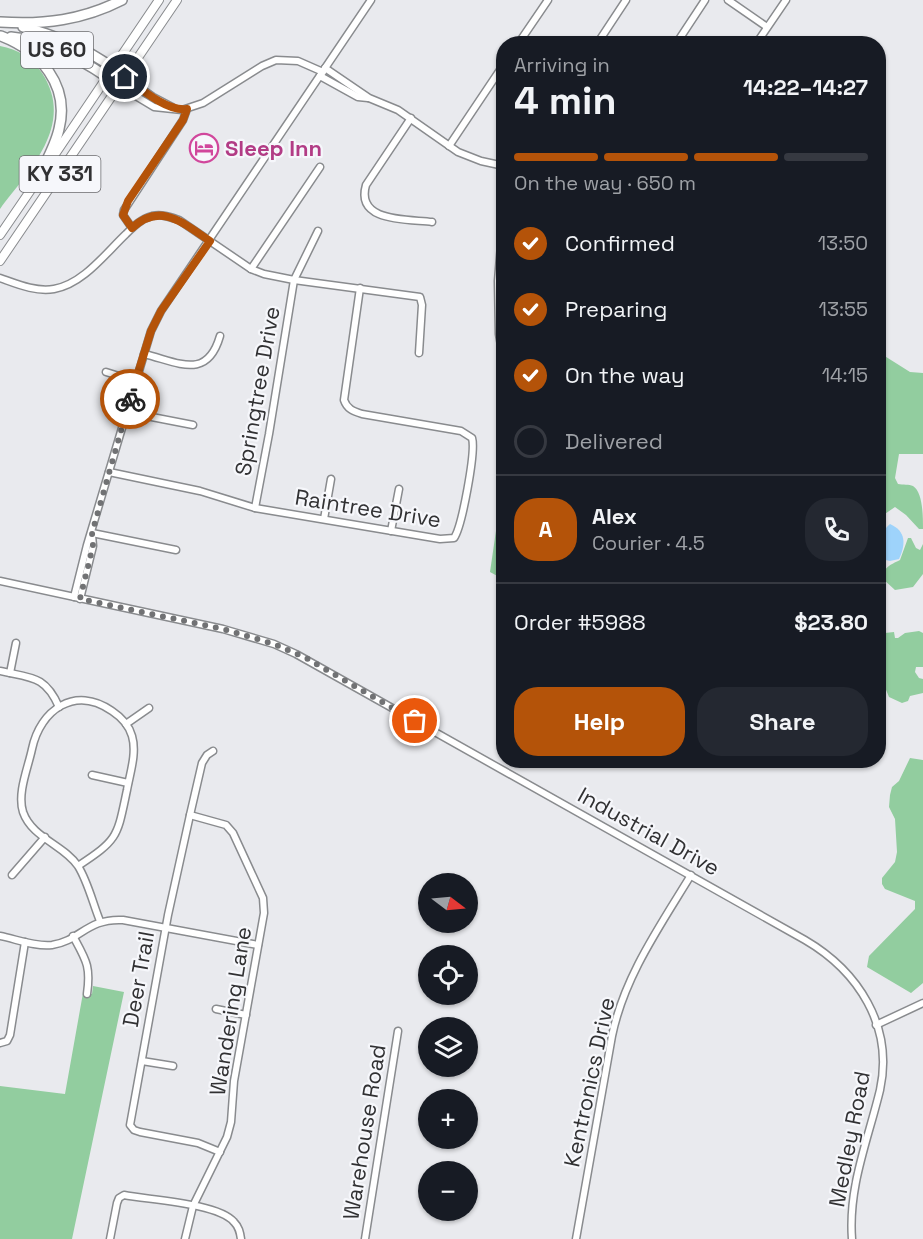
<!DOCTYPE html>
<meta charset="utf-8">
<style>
body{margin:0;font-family:"Space Grotesk",sans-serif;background:#242831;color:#f1f3f6;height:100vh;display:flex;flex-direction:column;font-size:22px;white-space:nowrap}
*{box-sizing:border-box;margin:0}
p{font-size:20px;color:#9ea1a6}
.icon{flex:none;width:33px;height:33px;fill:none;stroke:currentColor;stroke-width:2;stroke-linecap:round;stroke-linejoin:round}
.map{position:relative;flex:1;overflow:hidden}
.panel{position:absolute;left:496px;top:36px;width:390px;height:732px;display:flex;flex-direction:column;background:#171b24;border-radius:24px;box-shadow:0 2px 4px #0004}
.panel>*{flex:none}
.needle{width:39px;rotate:106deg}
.fabs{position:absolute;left:418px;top:873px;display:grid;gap:12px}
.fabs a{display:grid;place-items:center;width:60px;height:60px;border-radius:50%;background:#171b24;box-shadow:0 2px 4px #0004;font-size:30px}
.pin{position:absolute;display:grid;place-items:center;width:51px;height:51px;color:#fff;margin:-26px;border:3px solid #fff;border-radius:50%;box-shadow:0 2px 6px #0007}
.courier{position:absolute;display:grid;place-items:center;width:60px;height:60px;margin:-30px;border:4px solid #b45309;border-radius:50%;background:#fff;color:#222;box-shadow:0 2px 8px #0007}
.headline em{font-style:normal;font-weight:700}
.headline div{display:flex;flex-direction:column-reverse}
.headline{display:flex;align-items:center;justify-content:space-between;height:102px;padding:0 18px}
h1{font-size:39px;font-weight:700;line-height:45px}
.bar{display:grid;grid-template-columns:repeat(4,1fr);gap:9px 6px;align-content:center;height:72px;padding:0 18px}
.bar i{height:8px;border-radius:4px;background:#363941}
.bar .current{background:#b45309}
.bar p{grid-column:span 4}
.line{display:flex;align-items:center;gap:15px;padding:0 18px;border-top:2px solid #363941}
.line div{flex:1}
.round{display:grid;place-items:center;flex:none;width:63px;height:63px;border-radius:24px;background:#242831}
ol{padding:0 18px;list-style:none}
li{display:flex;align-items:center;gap:18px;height:66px}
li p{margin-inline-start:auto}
li .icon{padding:6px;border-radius:50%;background:#b45309;color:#fff;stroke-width:4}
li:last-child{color:#9ea1a6}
li i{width:33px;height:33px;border:3px solid #363941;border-radius:50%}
.cta{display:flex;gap:12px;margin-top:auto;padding:12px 18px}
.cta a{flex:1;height:69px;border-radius:24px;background:#b45309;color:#fff;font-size:24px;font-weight:700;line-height:69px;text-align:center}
.cta a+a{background:#242831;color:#f1f3f6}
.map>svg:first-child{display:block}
.green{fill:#92cd9f}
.water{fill:#9ed3fb}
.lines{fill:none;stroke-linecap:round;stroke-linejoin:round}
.minor-casing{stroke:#898b8e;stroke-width:9}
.major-casing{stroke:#898b8e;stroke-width:10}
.highway-casing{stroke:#898b8e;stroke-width:12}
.minor{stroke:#fff;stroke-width:6}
.major{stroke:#fff;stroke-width:8}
.highway{stroke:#fff;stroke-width:9}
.done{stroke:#717274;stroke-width:6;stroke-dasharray:0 10.8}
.route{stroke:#b45309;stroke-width:8}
.labels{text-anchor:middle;stroke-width:4.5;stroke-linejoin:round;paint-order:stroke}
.shield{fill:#f6f7fb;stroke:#6c6c6f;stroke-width:1.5}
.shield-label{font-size:21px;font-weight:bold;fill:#313133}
.hotel-label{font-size:22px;font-weight:bold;fill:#b23c85;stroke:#f6f7fb;text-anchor:start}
.street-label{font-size:22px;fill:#313133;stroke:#f6f7fb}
</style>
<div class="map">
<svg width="923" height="1239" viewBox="0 0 923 1239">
<rect width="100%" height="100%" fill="#e9eaee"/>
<g class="green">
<path d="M0,46C18,49 32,58 42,73C76,125 29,170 0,209Z"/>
<path d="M879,354L883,355L910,372L923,373V454H899L895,478L898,484C903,485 909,484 913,486C923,492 923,517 923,529H919L906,515L895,507L879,518Z"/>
<polygon points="504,476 504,576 501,578 490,572"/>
<path d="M908,538H911L916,548L920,550L923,544V574L913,587L895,590L883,579C883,567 890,565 900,560Z"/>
<polygon points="919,631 923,633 923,667 916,667 915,672 919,678 923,679 923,693 910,696 908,701 902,703 889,697 882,680 879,639 885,633 894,632 895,638 898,638 905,633"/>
<polygon points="910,758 923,760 923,983 911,993 867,967 869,956 915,909 915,901 885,889 882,884 882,878 895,862 897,852 895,819 889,807 890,795 892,787 899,781"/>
<polygon points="93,986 124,992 72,1239 0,1239 0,1086 65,1094 83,993 92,994"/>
</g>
<path class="water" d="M890,524C906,531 906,544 899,559L890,561L881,559C876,548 881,531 890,524Z"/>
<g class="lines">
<g class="minor-casing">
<g id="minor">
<polyline points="728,0 767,27"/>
<polyline points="518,44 548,0"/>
<polyline points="597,44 626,0"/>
<polyline points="676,44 705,0"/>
<polyline points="756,44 786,0"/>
<polyline points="325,68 369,98 398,110 458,152 481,161 504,166"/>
<polyline points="320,76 358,97 368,98"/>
<polyline points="125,77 153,97 172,107"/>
<polyline points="119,86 154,107 182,110 203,103 262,66 276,60 298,61 323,72"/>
<path d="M411,118L366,185C355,223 409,219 432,222"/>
<polyline points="449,146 504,64"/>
<polyline points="132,228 123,215 124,210 183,120 187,109"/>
<polyline points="504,238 501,245 498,281 499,334 504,363"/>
<polyline points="251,269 320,167"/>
<path d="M0,278C17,284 35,292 54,289C83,284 105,254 126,234C134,226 141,219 152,216C162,214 170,217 179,220L251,269L264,274L294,280L420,297L422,305L419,353"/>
<path d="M144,354C178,362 207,381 220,336"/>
<polyline points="106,372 135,381"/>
<polyline points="126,412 193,425"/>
<path d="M109,472L200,491L255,508L440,539L454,538C462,527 476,451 472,438L461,431L362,414C353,411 347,409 344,400L360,288"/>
<polyline points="255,508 269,434 294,280 318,231"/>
<polyline points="324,519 331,479"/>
<polyline points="391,531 399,489"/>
<polyline points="92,533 176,550"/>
<path d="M0,581L223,629L274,644L296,654L805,940C858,971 894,1026 880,1090C868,1140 848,1187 852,1239"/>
<polyline points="74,597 87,545 151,331 161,311 371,0"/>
<polyline points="80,599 93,546 92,535"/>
<path d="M0,671C31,678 45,675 59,707"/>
<polyline points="10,673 16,643"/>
<polyline points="126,724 149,708"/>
<polyline points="213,751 207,755 202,763 190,815 168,915 130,1125 134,1130 140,1132 198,1143 220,1152"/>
<polyline points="92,775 128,783"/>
<path d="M78,866C119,839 117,837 127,790C130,773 137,753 132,736C129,725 121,717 112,711C75,685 40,710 32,749C28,768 17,793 23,812C32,838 64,845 78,866C88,882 93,904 100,921"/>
<polyline points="12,875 45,837"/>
<path d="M0,936C16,939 35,947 52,945C80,941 87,918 123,920L258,945"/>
<path d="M73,936C86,960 91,966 87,994"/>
<polyline points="216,1009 246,1015"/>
<polyline points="876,1025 923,1003"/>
<polyline points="0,1043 7,1041 10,1035 25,942"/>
<polyline points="142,1061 173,1066"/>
<path d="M110,1239L117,1203L119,1198L124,1195C149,1200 218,1203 234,1222C239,1227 240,1232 241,1239"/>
<polyline points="185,1239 193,1206 227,1137 231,1122 234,1081 264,913 263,898 233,833 226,825 190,815"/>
<polyline points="365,1239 398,1031"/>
<path d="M576,1239L612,1036C624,977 660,926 691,875"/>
</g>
</g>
<g class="major-casing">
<g id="major">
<polyline points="49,163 159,0"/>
<polyline points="0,235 41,175"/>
<polyline points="0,261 177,0"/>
</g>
</g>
<g class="highway-casing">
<g id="highway">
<path d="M0,22C44,25 83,20 122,0"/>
<path d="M23,27C56,35 85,48 113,68"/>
<path d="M1,36C40,51 70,85 59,129C55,147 45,163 37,180"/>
<path d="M11,37C46,40 79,58 107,77"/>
</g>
</g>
<use href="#minor" class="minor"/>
<use href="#major" class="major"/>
<use href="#highway" class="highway"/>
</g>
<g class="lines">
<polyline class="done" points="130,399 92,533 93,546 80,599 223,629 274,644 306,658 415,721"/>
<path class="route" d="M125,77C140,88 167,112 187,109L183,120L128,201L123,215L132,228C161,201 184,224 210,241L161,311L151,331L130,399"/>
</g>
<defs>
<g id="hotel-ring" transform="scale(1.5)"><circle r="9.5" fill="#f6f7fb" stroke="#d1479c" stroke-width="1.5"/><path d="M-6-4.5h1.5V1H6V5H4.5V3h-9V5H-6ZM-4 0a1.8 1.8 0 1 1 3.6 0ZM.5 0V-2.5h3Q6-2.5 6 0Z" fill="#d1479c"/></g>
</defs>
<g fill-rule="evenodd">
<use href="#hotel-ring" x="204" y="148"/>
</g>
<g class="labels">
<g class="shield">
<rect x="21" y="32" width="72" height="36" rx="4.5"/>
<rect x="19.5" y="156" width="81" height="36" rx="4.5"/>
</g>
<g class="shield-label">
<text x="57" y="57">US 60</text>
<text x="60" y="181">KY 331</text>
</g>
<g class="hotel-label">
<text x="225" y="156">Sleep Inn</text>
</g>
<g class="street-label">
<text transform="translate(257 391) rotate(-80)" y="8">Springtree Drive</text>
<text transform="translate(368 508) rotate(9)" y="8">Raintree Drive</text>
<text transform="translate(649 831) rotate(29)" y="8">Industrial Drive</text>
<text transform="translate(138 979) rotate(-80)" y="8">Deer Trail</text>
<text transform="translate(230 1011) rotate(-81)" y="8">Wandering Lane</text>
<text transform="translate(589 1082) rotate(-78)" y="8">Kentronics Drive</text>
<text transform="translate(364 1132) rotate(-81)" y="8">Warehouse Road</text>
<text transform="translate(849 1139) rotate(-79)" y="8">Medley Road</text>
</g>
</g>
</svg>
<div class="fabs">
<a><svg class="needle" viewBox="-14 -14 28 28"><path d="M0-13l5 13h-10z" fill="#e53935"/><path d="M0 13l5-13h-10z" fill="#9ea1a6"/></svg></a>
<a><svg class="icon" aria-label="locate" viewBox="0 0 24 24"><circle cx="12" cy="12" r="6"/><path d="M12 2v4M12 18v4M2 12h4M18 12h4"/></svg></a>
<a><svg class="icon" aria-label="layers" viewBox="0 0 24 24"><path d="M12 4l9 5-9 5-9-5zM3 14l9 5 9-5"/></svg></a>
<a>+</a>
<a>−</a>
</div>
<div class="pin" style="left:415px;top:721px;background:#ea580c"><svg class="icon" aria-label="bag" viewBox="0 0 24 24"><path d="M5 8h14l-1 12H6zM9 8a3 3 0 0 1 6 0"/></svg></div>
<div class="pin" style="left:125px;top:77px;background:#1f2937"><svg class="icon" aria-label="home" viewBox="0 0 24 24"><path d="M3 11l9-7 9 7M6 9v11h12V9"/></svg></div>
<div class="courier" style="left:130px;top:399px"><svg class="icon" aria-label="bike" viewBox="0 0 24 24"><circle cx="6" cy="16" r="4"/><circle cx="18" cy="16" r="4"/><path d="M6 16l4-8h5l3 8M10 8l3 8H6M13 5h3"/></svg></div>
<section class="panel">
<div class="headline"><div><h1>4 min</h1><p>Arriving in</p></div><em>14:22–14:27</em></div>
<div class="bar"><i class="current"></i><i class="current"></i><i class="current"></i><i></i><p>On the way · 650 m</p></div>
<ol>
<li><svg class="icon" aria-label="check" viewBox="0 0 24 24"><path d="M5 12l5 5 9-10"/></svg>Confirmed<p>13:50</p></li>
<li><svg class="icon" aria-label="check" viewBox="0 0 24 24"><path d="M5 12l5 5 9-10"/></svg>Preparing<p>13:55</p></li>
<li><svg class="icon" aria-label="check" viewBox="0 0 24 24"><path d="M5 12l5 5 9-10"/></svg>On the way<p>14:15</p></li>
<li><i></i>Delivered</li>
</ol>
<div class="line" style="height:108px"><b class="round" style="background:#b45309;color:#fff">A</b><div><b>Alex</b><p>Courier · 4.5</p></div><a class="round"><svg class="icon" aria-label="phone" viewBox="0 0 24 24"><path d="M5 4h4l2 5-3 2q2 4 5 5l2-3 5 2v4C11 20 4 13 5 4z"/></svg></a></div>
<div class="line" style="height:78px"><div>Order #5988</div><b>$23.80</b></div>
<div class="cta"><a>Help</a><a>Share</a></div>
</section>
</div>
